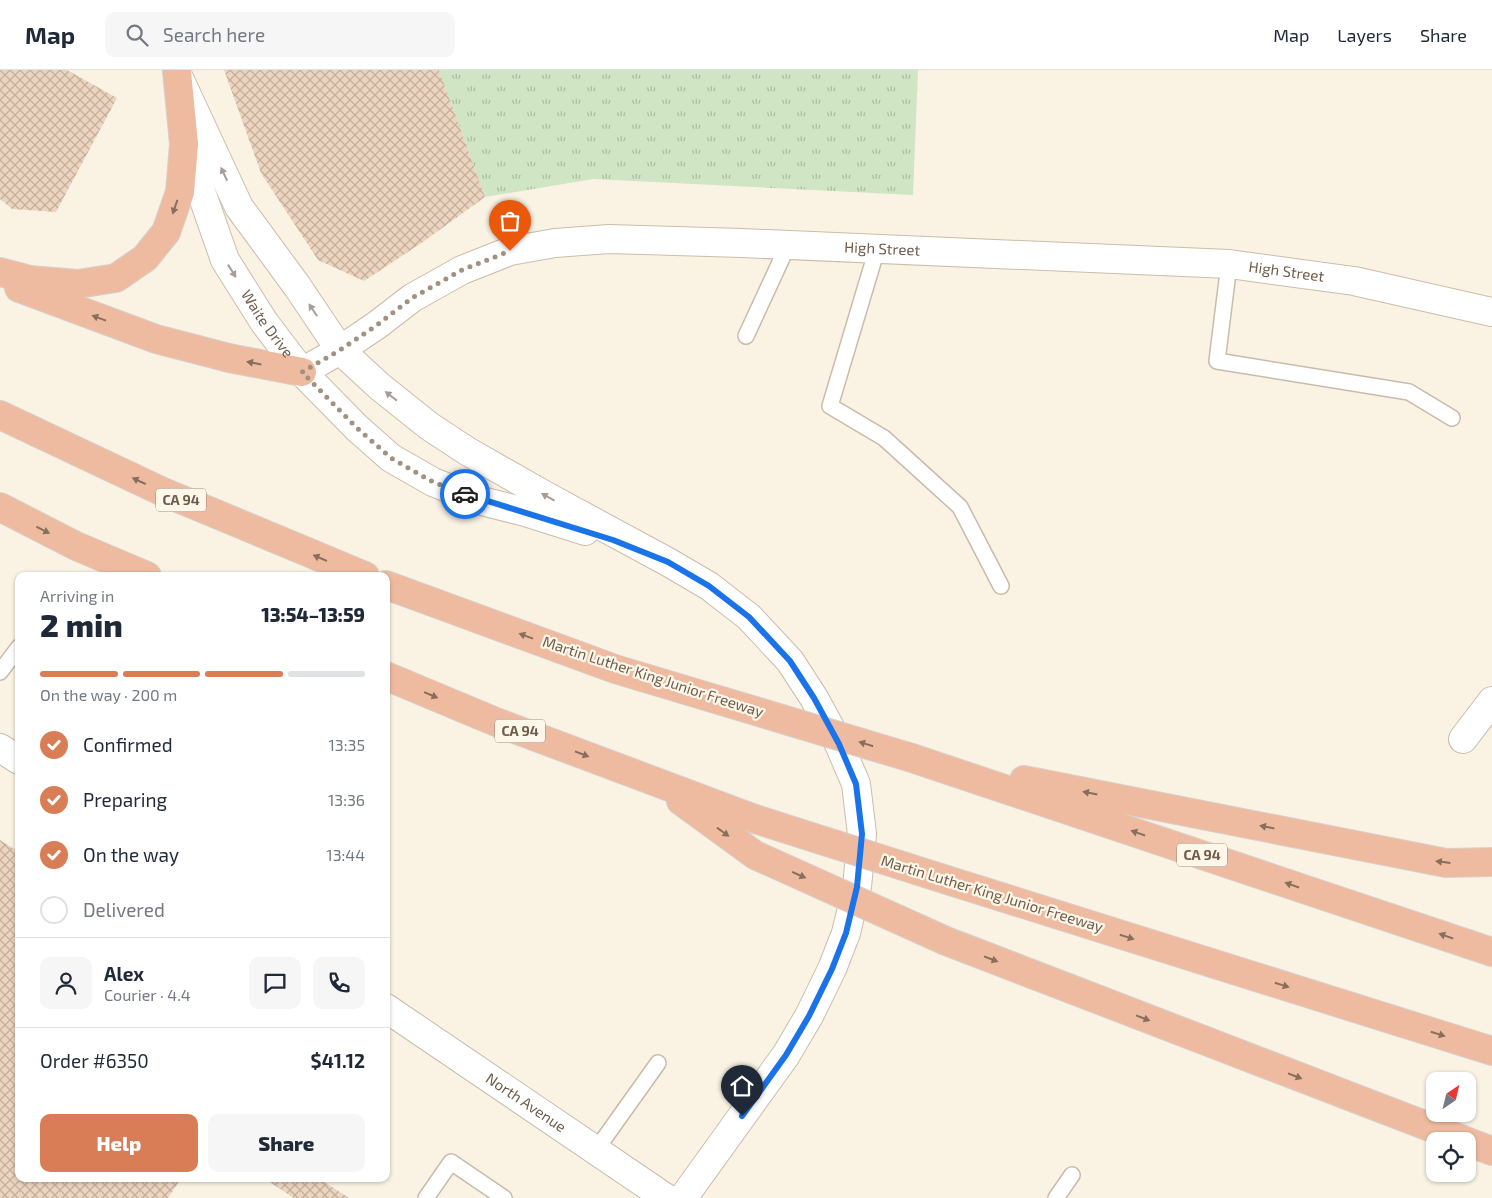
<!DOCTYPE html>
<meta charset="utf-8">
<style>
body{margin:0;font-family:"Exo 2",sans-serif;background:#f6f6f7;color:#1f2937;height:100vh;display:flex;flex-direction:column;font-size:19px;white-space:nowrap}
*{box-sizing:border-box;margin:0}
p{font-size:16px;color:#747a83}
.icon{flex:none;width:28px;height:28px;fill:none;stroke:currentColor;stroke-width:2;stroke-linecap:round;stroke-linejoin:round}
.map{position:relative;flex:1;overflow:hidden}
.panel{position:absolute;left:15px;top:502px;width:375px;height:610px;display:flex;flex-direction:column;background:#fff;border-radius:10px;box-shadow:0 1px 4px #0004}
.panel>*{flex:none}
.needle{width:32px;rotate:35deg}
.controls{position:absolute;left:1426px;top:1002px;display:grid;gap:10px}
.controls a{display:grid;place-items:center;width:50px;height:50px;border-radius:10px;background:#fff;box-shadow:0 1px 4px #0004;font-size:25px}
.pin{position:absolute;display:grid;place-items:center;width:42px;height:42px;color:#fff;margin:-51px -21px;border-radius:50% 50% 50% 0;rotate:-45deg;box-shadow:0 0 5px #0007}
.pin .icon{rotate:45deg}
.courier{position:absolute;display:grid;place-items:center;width:50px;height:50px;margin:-25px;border:4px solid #1a73e8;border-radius:50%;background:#fff;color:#222;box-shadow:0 1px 6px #0007}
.summary em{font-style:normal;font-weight:800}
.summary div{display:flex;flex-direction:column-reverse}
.summary{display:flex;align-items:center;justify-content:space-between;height:85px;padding:0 25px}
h1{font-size:32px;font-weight:800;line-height:38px}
.bar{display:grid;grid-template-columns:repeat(4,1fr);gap:8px 5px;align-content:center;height:60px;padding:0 25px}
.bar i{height:6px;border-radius:4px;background:#e0e1e3}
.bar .active{background:#d87d55}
.bar p{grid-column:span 4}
.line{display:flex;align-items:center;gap:12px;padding:0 25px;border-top:1px solid #e0e1e3}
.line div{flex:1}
.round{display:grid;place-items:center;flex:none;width:52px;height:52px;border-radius:10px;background:#f6f6f7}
ol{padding:0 25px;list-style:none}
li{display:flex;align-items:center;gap:15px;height:55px}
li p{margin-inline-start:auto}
li .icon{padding:5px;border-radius:50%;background:#d87d55;color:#fff;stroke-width:4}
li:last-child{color:#747a83}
li i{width:28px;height:28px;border:2px solid #e0e1e3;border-radius:50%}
.primary-button{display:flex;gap:10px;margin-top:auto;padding:10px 25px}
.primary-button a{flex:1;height:58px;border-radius:10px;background:#d87d55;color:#fff;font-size:20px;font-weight:800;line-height:58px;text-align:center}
.primary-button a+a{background:#f6f6f7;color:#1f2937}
header{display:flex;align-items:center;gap:30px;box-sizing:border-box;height:70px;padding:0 25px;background:#fff;border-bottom:1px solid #e0e1e3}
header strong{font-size:24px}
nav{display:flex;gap:28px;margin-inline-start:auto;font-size:18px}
.search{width:350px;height:45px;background:#f6f6f7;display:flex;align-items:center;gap:12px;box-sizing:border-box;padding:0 18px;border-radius:10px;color:#747a83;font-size:19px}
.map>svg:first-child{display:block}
.grass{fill:url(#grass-tufts)}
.building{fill:url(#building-cross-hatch)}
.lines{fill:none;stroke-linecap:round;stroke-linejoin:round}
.service-casing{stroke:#c9bbab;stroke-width:18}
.minor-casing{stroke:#c9bbab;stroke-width:30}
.tertiary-casing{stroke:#c9bbab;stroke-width:30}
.secondary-casing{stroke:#ccbcaa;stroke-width:30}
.motorway-casing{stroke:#d7d1cd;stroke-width:30}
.service{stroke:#fff;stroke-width:15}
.minor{stroke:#fff;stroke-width:28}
.tertiary{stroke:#fff;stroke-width:28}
.secondary{stroke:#fff;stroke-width:28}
.motorway{stroke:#eebba0;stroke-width:28}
.motorway-bridge-casing{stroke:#d7d1cd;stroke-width:30;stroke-linecap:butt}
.motorway-bridge{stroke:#eebba0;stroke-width:28}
.oneway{fill:#a99d94}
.oneway2{fill:#886f5d}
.done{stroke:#a09181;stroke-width:5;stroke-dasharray:0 9}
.route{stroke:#1a73e8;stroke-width:6}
.labels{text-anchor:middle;stroke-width:4.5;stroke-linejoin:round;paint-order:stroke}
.shield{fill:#fdf7e9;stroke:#9a8a7b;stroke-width:1}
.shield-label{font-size:14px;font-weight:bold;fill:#6f5c4c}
.street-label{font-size:15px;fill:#6f5c4c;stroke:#fdf7e9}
</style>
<header>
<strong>Map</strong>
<div class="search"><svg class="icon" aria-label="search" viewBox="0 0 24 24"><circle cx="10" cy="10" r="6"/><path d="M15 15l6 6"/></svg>Search here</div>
<nav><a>Map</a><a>Layers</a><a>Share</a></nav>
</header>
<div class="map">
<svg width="1492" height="1128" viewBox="0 0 1492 1128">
<defs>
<pattern id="grass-tufts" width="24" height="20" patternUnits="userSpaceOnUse" patternTransform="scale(1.25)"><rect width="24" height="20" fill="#cfe5c4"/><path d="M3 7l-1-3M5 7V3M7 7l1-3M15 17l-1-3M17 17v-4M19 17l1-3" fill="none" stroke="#acbda1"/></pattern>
<pattern id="building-cross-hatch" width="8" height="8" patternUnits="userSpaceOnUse" patternTransform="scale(1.25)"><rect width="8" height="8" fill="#ecd4be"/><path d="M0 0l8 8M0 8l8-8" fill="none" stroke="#c3af9d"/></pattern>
</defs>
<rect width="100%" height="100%" fill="#faf3e4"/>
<polygon class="grass" points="439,0 918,0 913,125 593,109 485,127"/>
<g class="building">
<polygon points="0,0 67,0 117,28 56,142 12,139 0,129"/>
<polygon points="224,0 439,0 485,127 423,172 364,211 318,190 261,103"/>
<polygon points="0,770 19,782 19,1109 181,1109 168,1128 0,1128"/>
<polygon points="265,1109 320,1109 349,1128 294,1128"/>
</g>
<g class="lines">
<g class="service-casing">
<g id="service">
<polyline points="877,179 830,336 884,368 960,437 1001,516"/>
<polyline points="1229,194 1217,291 1409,322 1452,348"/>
<polyline points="746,266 788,175"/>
<polyline points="0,602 19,577"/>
<polyline points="596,1080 658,993"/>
<polyline points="426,1128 451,1092 504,1128"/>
<polyline points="1056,1128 1072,1105"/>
</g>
</g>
<g class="minor-casing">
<polyline id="minor" points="1463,669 1492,631"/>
</g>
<g class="tertiary-casing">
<g id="tertiary">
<polyline points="0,678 19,690"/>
<path id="s1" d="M386,938L666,1128"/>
</g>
</g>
<g class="secondary-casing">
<g id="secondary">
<polyline points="179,8 239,137 297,216 340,280 379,316 429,356 467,381 546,426 668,492 709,516 749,547 790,591 814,628 839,674 856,714 862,764 857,817 846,863 832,899 809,946 786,985 683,1128"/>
<path id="s2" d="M188,64L198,113L225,190L264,252L302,302L357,358L391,388L433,412L478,430L525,442L585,461"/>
<path id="s3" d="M302,302L340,280L377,255L412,228L462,200L510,181L555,173L609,169L742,173L1229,194L1354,211L1492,242"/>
</g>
</g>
<g class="motorway-casing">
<g id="motorway">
<polyline points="0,202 30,210 78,214 116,208 145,188 166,162 180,122 184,74 177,2"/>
<polyline points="19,218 156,269 229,288 302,302"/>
<polyline points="0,345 161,421 365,506"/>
<polyline points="0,437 76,476 147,506"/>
<polyline points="386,515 615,599 722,631"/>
<polyline points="386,606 496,652 755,749"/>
<polyline points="912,688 1492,882"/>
<polyline points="1024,710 1446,793 1492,792"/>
<polyline points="681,731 755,785"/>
<polyline points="947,810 1492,981"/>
<polyline points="946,871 1466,1071"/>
<polyline points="1468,1072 1492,1081"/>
</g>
</g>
<use href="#service" class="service"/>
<use href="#minor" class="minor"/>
<use href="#tertiary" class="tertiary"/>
<use href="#secondary" class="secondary"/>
<use href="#motorway" class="motorway"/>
<g class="motorway-bridge-casing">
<g id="motorway-bridge">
<polyline points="722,631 912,688"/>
<polyline points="755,749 947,810"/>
<polyline points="755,785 946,871"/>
</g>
</g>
<use href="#motorway-bridge" class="motorway-bridge"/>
</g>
<defs><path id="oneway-solid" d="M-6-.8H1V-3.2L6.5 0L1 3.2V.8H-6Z" transform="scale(1.25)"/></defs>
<g class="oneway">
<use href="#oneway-solid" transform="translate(224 104) rotate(-115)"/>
<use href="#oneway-solid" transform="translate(232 201) rotate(58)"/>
<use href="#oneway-solid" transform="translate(313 240) rotate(-124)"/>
<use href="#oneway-solid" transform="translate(391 326) rotate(-142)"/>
<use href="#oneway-solid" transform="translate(548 427) rotate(-151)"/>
</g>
<g class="oneway2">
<use href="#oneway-solid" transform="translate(175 137) rotate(109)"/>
<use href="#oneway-solid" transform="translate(99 248) rotate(-160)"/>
<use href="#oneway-solid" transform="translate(254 293) rotate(-169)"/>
<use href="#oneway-solid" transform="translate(139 411) rotate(-155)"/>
<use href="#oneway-solid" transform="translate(43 460) rotate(27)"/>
<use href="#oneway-solid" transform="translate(320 488) rotate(-157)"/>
<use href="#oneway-solid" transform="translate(526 566) rotate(-160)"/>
<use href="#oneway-solid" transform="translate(431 625) rotate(23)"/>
<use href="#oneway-solid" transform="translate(866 674) rotate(-163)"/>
<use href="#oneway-solid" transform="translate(582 684) rotate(21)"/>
<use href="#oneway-solid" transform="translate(1090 723) rotate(-169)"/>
<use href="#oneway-solid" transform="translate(1267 757) rotate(-169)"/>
<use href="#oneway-solid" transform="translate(723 762) rotate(36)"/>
<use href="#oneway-solid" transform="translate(1138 763) rotate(-161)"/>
<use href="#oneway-solid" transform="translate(1443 792) rotate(-173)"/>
<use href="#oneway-solid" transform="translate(799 805) rotate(24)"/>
<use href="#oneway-solid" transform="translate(1292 815) rotate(-161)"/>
<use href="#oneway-solid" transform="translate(1446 866) rotate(-161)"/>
<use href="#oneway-solid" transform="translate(1127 867) rotate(17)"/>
<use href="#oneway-solid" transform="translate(991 889) rotate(21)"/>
<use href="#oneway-solid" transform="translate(1282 915) rotate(17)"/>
<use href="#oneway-solid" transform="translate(1143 948) rotate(21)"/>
<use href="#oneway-solid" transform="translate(1438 964) rotate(17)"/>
<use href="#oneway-solid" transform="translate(1295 1006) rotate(21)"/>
</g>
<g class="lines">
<polyline class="done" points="465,424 433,412 391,388 357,358 302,302 340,280 377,255 412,228 462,200 510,181"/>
<polyline class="route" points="465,424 613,470 668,492 709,516 749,547 790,591 814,628 839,674 856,714 862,764 857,817 846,863 832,899 809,946 786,985 742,1046"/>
</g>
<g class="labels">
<g class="shield">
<rect x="156" y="418.5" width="50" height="23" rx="4"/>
<rect x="495" y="649.5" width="50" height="23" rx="4"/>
<rect x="1177" y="773.5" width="50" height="23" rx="4"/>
</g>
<g class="shield-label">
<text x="181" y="435">CA 94</text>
<text x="520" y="666">CA 94</text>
<text x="1202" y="790">CA 94</text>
</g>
<g class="street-label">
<text dy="5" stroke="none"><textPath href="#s3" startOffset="615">High Street</textPath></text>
<text dy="5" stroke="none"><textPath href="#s3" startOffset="1020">High Street</textPath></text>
<text dy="5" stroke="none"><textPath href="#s2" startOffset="208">Waite Drive</textPath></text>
<text transform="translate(653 607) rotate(18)" y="5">Martin Luther King Junior Freeway</text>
<text transform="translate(992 824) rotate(17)" y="5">Martin Luther King Junior Freeway</text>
<text dy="5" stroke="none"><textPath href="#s1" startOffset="169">North Avenue</textPath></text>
</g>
</g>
</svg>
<div class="controls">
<a><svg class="needle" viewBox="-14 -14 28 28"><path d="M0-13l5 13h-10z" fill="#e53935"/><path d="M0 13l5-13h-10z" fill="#747a83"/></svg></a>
<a><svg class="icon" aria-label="locate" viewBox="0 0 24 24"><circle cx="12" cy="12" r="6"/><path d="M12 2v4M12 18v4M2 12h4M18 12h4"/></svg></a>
</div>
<div class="pin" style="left:510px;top:181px;background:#ea580c"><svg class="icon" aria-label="bag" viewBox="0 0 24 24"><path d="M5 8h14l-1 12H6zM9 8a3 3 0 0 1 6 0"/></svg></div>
<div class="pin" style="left:742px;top:1046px;background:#1f2937"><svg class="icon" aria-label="home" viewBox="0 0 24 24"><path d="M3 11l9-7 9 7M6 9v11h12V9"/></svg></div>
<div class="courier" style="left:465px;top:424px"><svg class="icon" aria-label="car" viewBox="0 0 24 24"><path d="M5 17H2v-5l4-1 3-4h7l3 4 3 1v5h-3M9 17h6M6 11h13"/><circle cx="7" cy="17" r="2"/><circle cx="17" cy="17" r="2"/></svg></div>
<section class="panel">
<div class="summary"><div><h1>2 min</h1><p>Arriving in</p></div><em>13:54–13:59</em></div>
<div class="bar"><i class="active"></i><i class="active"></i><i class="active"></i><i></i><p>On the way · 200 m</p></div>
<ol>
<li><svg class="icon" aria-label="check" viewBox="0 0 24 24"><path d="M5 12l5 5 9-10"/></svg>Confirmed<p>13:35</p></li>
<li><svg class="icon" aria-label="check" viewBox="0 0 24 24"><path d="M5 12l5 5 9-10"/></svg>Preparing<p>13:36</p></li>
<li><svg class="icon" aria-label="check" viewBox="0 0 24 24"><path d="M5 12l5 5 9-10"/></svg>On the way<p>13:44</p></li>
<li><i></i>Delivered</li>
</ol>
<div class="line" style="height:90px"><a class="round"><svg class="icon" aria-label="person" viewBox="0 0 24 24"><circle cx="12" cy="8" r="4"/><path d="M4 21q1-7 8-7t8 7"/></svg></a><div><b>Alex</b><p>Courier · 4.4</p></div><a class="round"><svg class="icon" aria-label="chat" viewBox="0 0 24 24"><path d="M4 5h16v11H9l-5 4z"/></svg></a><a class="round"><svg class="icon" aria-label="phone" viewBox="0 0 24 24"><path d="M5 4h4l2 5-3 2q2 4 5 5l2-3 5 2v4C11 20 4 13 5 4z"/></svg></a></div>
<div class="line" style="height:65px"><div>Order #6350</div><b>$41.12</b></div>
<div class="primary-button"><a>Help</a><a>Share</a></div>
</section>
</div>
